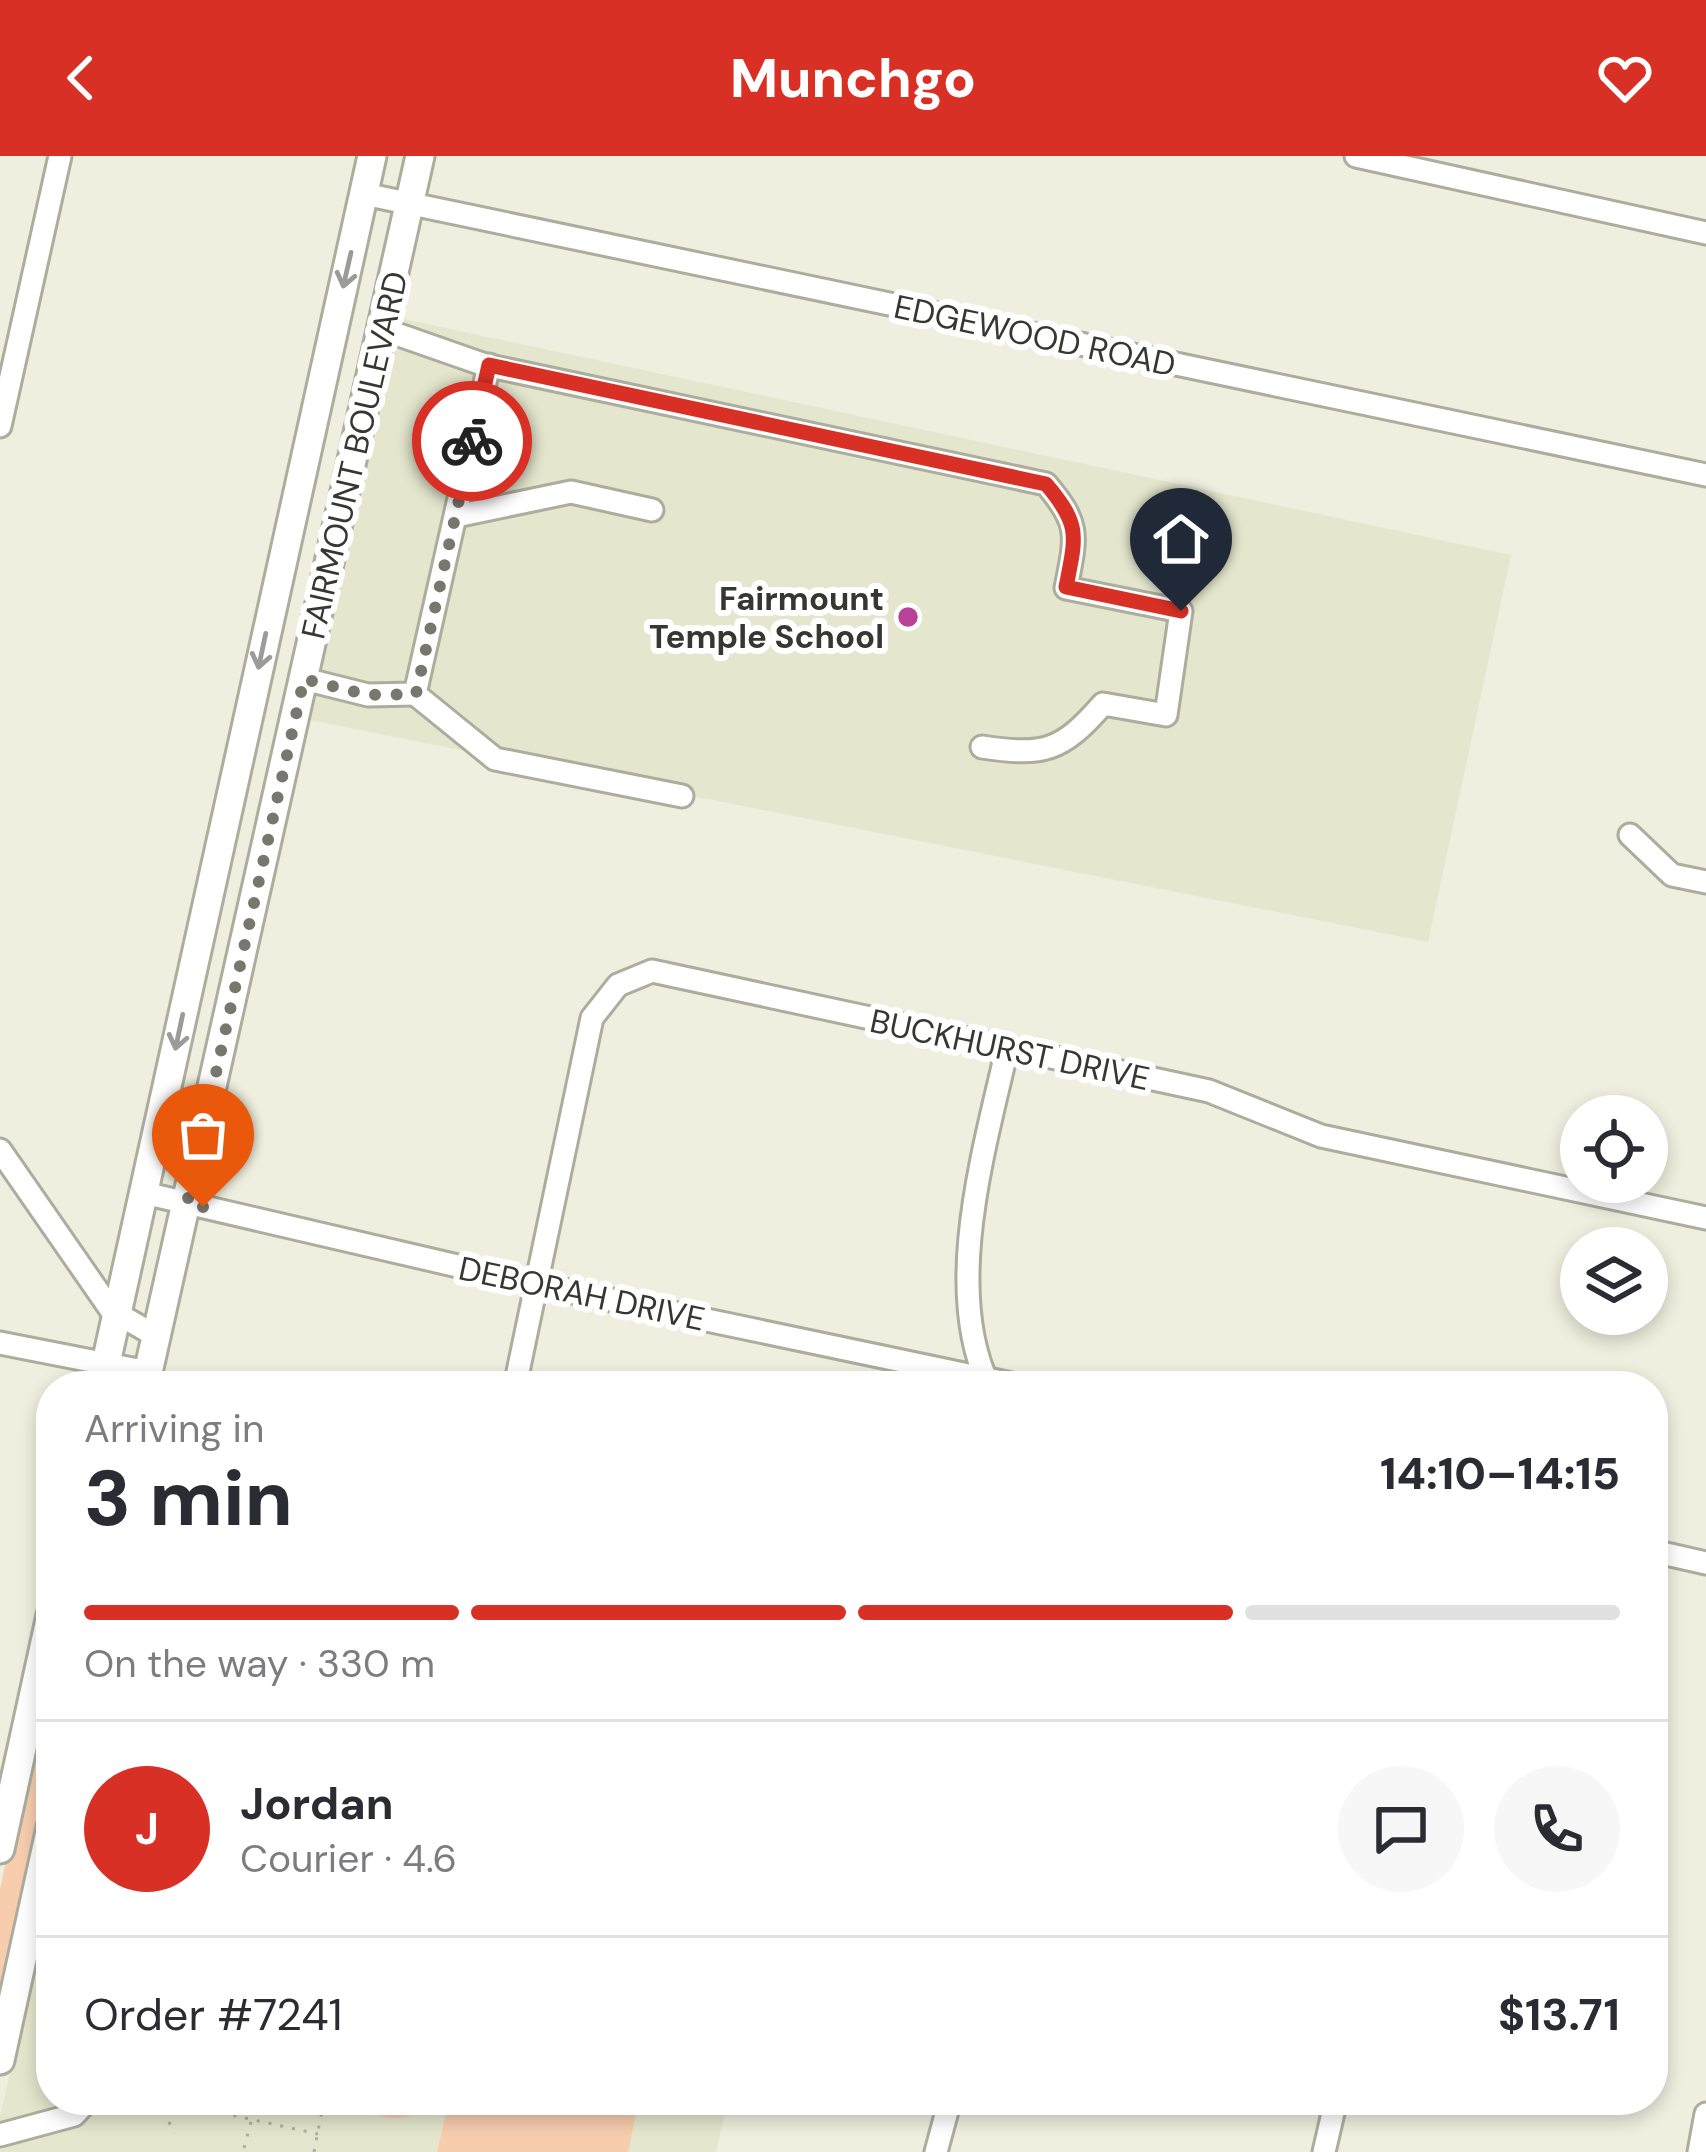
<!DOCTYPE html>
<meta charset="utf-8">
<style>
body{margin:0;font-family:"DM Sans",sans-serif;background:#f7f7f7;color:#2b2b33;height:100vh;display:flex;flex-direction:column;font-size:45px;white-space:nowrap}
*{box-sizing:border-box;margin:0}
p{font-size:39px;color:#7c7c81}
.icon{flex:none;width:66px;height:66px;fill:none;stroke:currentColor;stroke-width:2;stroke-linecap:round;stroke-linejoin:round}
.map{position:relative;flex:1;overflow:hidden}
.drawer{position:absolute;left:36px;top:1215px;width:1632px;height:744px;display:flex;flex-direction:column;background:#fff;border-radius:48px;box-shadow:0 6px 18px #0003}
.drawer>*{flex:none}
.fabs{position:absolute;left:1560px;top:939px;display:grid;gap:24px}
.fabs a{display:grid;place-items:center;width:108px;height:108px;border-radius:50%;background:#fff;box-shadow:0 6px 18px #0003;font-size:60px}
.pin{position:absolute;display:grid;place-items:center;width:102px;height:102px;color:#fff;margin:-123px -51px;border-radius:50% 50% 50% 0;rotate:-45deg;box-shadow:0 0 12px #0007}
.pin .icon{rotate:45deg}
.courier{position:absolute;display:grid;place-items:center;width:120px;height:120px;margin:-60px;border:9px solid #d93025;border-radius:50%;background:#fff;color:#222;box-shadow:0 3px 15px #0007}
.summary em{font-style:normal;font-weight:800}
.summary div{display:flex;flex-direction:column-reverse}
.summary{display:flex;align-items:center;justify-content:space-between;height:204px;padding:0 48px}
h1{font-size:78px;font-weight:800;line-height:90px}
.bar{display:grid;grid-template-columns:repeat(4,1fr);gap:18px 12px;align-content:center;height:144px;padding:0 48px}
.bar i{height:15px;border-radius:9px;background:#e1e1e2}
.bar .active{background:#d93025}
.bar p{grid-column:span 4}
.line{display:flex;align-items:center;gap:30px;padding:0 48px;border-top:3px solid #e1e1e2}
.line div{flex:1}
.round{display:grid;place-items:center;flex:none;width:126px;height:126px;border-radius:63px;background:#f7f7f7}
header{display:flex;justify-content:space-between;align-items:center;height:156px;padding:0 48px;background:#d93025;color:#fff;font-size:54px;font-weight:800}
.map>svg:first-child{display:block}
.built{fill:#e4e6cd}
.green{fill:#f7cdae}
.lines{fill:none;stroke-linecap:round;stroke-linejoin:round}
.minor-casing{stroke:#acad9d;stroke-width:27}
.major-casing{stroke:#acad9d;stroke-width:33}
.path{stroke:#afafa2;stroke-width:3;stroke-dasharray:3 9;stroke-linecap:butt}
.minor{stroke:#fff;stroke-width:21}
.major{stroke:#fff;stroke-width:27}
.oneway{stroke:#9b9b98}
.done{stroke:#77776e;stroke-width:12;stroke-dasharray:0 21.6}
.route{stroke:#d93025;stroke-width:15}
.poi-dot{fill:#ba4296;stroke:#fff;stroke-width:4.5}
.labels{text-anchor:middle;stroke-width:12;stroke-linejoin:round;paint-order:stroke}
.street-label{font-size:33px;fill:#373731;stroke:#fff}
.poi-label{font-size:33px;font-weight:bold;fill:#373731;stroke:#fff;text-anchor:end}
</style>
<header><svg class="icon" aria-label="back" viewBox="0 0 24 24"><path d="M15 5l-7 7 7 7"/></svg>Munchgo<svg class="icon" aria-label="heart" viewBox="0 0 24 24"><path d="M12 20l-8-8c-3-5 5-10 8-4 3-6 11-1 8 4z"/></svg></header>
<div class="map">
<svg width="1706" height="1996" viewBox="0 0 1706 1996">
<rect width="100%" height="100%" fill="#eeefde"/>
<g class="built">
<polygon points="385,159 1511,399 1428,786 295,561"/>
<polygon points="51,1742 51,1944 728,1944 716,1996 0,1996 0,1960"/>
</g>
<g class="green">
<polygon points="51,1499 51,1632 0,1865 0,1733"/>
<path d="M355,1944H435C410,1968 380,1968 355,1944Z"/>
<polygon points="449,1944 639,1944 628,1996 437,1996"/>
</g>
<g class="lines">
<g class="minor-casing">
<g id="minor">
<polyline points="1356,0 1706,77"/>
<polyline points="364,38 1706,319"/>
<path d="M382,173L485,209L1046,328C1081,369 1076,380 1066,432L1181,455L1166,559L1103,548C1061,596 1044,600 982,591"/>
<polyline points="0,270 60,0"/>
<polyline points="456,360 571,336 652,354"/>
<polyline points="304,523 368,539 415,538 489,209"/>
<polyline points="415,538 495,603 682,640"/>
<polyline points="1630,679 1672,719 1706,726"/>
<polyline points="0,994 111,1154 156,1180"/>
<polyline points="144,1037 535,1128 1021,1230"/>
<polyline points="0,1187 148,1216"/>
<polyline points="515,1230 592,862 618,829 652,815 1209,935 1321,980 1706,1062"/>
<path d="M989,1230C942,1133 985,991 1007,893"/>
<polyline points="1653,1395 1706,1407"/>
<polyline points="0,1979 74,1959 88,1944"/>
<polyline points="936,1996 950,1944"/>
<polyline points="1324,1996 1336,1944"/>
<polyline points="1699,1996 1706,1958"/>
</g>
</g>
<g class="major-casing">
<g id="major">
<polyline points="101,1230 372,0"/>
<polyline points="145,1230 420,0"/>
<polyline points="0,1693 51,1459"/>
<polyline points="0,1904 51,1671"/>
</g>
</g>
<g class="path">
<polyline points="159,1944 174,1977"/>
<polyline points="163,1944 318,1978"/>
<polyline points="244,1992 257,1944"/>
<polyline points="314,1996 324,1944"/>
</g>
<use href="#minor" class="minor"/>
<use href="#major" class="major"/>
</g>
<defs><path id="oneway-shaft" d="M-6 0H5M1.5-3L5.5 0L1.5 3" fill="none" stroke-width="1.6" stroke-linecap="round" stroke-linejoin="round" transform="scale(3)"/></defs>
<g class="oneway">
<use href="#oneway-shaft" transform="translate(347 114) rotate(103)"/>
<use href="#oneway-shaft" transform="translate(262 495) rotate(102)"/>
<use href="#oneway-shaft" transform="translate(179 876) rotate(102)"/>
</g>
<g class="lines">
<polyline class="done" points="203,1051 187,1047 304,523 368,539 416,538 472,285"/>
<path class="route" d="M472,285L489,209L1046,328C1081,369 1076,380 1066,431L1181,455"/>
</g>
<circle class="poi-dot" cx="908" cy="461" r="12"/>
<g class="labels">
<g class="street-label">
<text transform="translate(1035 179) rotate(12)" y="12">EDGEWOOD ROAD</text>
<text transform="translate(354 299) rotate(-77)" y="12">FAIRMOUNT BOULEVARD</text>
<text transform="translate(1010 893) rotate(12)" y="12">BUCKHURST DRIVE</text>
<text transform="translate(582 1137) rotate(12)" y="12">DEBORAH DRIVE</text>
</g>
<g class="poi-label">
<text x="884" y="454">Fairmount<tspan x="884" dy="38">Temple School</tspan></text>
</g>
</g>
</svg>
<div class="fabs">
<a><svg class="icon" aria-label="locate" viewBox="0 0 24 24"><circle cx="12" cy="12" r="6"/><path d="M12 2v4M12 18v4M2 12h4M18 12h4"/></svg></a>
<a><svg class="icon" aria-label="layers" viewBox="0 0 24 24"><path d="M12 4l9 5-9 5-9-5zM3 14l9 5 9-5"/></svg></a>
</div>
<div class="pin" style="left:203px;top:1051px;background:#ea580c"><svg class="icon" aria-label="bag" viewBox="0 0 24 24"><path d="M5 8h14l-1 12H6zM9 8a3 3 0 0 1 6 0"/></svg></div>
<div class="pin" style="left:1181px;top:455px;background:#1f2937"><svg class="icon" aria-label="home" viewBox="0 0 24 24"><path d="M3 11l9-7 9 7M6 9v11h12V9"/></svg></div>
<div class="courier" style="left:472px;top:285px"><svg class="icon" aria-label="bike" viewBox="0 0 24 24"><circle cx="6" cy="16" r="4"/><circle cx="18" cy="16" r="4"/><path d="M6 16l4-8h5l3 8M10 8l3 8H6M13 5h3"/></svg></div>
<section class="drawer">
<div class="summary"><div><h1>3 min</h1><p>Arriving in</p></div><em>14:10–14:15</em></div>
<div class="bar"><i class="active"></i><i class="active"></i><i class="active"></i><i></i><p>On the way · 330 m</p></div>
<div class="line" style="height:216px"><b class="round" style="background:#d93025;color:#fff">J</b><div><b>Jordan</b><p>Courier · 4.6</p></div><a class="round"><svg class="icon" aria-label="chat" viewBox="0 0 24 24"><path d="M4 5h16v11H9l-5 4z"/></svg></a><a class="round"><svg class="icon" aria-label="phone" viewBox="0 0 24 24"><path d="M5 4h4l2 5-3 2q2 4 5 5l2-3 5 2v4C11 20 4 13 5 4z"/></svg></a></div>
<div class="line" style="height:156px"><div>Order #7241</div><b>$13.71</b></div>
</section>
</div>
